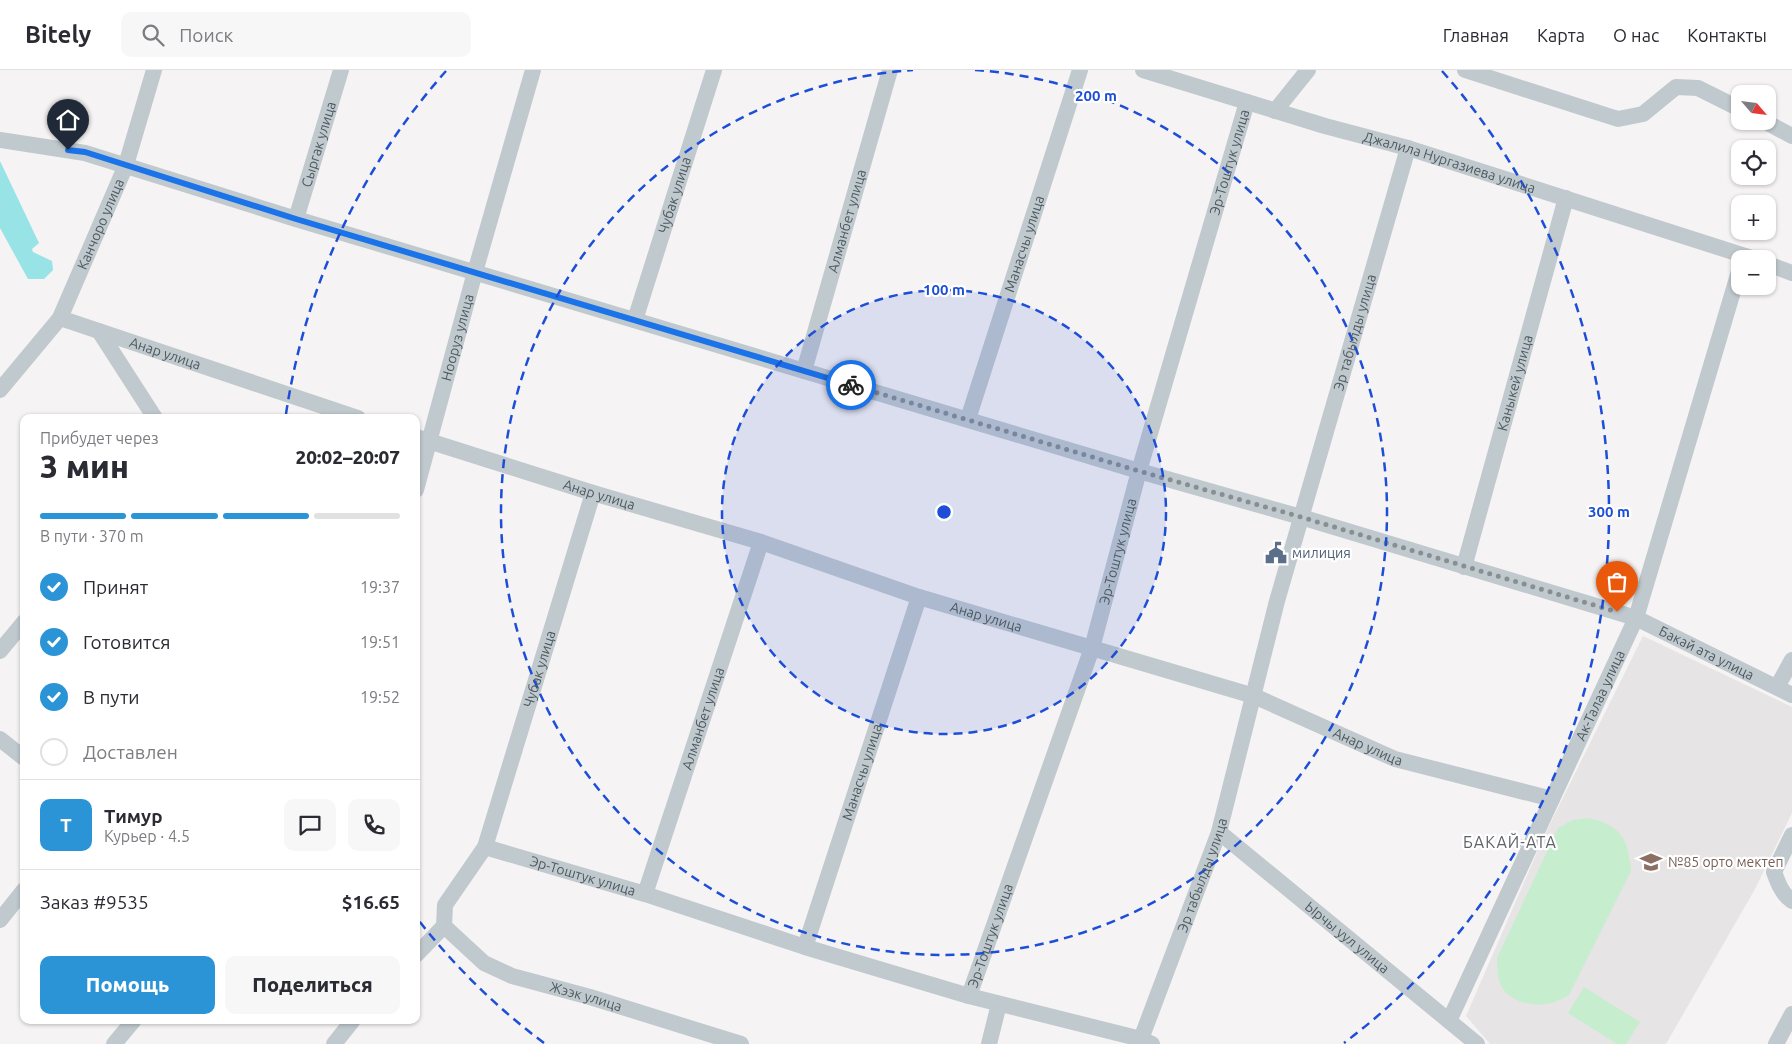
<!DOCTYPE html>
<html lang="ru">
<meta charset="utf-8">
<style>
body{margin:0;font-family:Ubuntu,sans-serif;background:#f7f7f7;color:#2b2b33;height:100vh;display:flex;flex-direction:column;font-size:19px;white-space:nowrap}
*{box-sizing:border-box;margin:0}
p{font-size:16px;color:#7c7c81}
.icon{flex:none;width:28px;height:28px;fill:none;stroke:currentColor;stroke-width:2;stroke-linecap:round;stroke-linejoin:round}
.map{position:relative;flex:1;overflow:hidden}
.details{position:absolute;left:20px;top:344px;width:400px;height:610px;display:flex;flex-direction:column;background:#fff;border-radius:10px;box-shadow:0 1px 4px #0004}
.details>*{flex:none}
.needle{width:32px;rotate:118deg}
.controls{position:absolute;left:1731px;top:15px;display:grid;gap:10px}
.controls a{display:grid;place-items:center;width:45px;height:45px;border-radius:10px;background:#fff;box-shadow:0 1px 4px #0004;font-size:25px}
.pin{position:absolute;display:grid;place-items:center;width:42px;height:42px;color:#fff;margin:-51px -21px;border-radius:50% 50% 50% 0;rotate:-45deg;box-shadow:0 0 5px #0007}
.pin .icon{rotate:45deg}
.courier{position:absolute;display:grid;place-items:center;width:50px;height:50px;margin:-25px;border:4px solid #1a73e8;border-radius:50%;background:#fff;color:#222;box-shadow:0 1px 6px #0007}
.headline em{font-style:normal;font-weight:800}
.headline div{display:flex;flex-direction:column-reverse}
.headline{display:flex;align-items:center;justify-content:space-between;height:85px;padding:0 20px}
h1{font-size:32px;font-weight:800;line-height:38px}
.bar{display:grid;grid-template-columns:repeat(4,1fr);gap:8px 5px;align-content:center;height:60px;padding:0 20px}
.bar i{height:6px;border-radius:4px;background:#e1e1e2}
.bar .selected{background:#2b94d7}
.bar p{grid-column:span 4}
.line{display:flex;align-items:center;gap:12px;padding:0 20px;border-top:1px solid #e1e1e2}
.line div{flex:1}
.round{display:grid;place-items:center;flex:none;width:52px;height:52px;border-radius:10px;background:#f7f7f7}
ol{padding:0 20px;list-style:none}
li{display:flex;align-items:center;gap:15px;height:55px}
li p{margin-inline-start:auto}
li .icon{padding:5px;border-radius:50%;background:#2b94d7;color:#fff;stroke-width:4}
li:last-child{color:#7c7c81}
li i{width:28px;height:28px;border:2px solid #e1e1e2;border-radius:50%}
.cta{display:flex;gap:10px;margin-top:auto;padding:10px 20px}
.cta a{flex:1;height:58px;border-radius:10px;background:#2b94d7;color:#fff;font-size:20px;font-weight:800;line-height:58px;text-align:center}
.cta a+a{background:#f7f7f7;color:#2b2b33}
header{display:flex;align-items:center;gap:30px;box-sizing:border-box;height:70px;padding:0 25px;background:#fff;border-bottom:1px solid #e1e1e2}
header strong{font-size:24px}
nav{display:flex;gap:28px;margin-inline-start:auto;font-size:18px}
.search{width:350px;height:45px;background:#f7f7f7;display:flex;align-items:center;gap:12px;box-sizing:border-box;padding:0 18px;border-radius:10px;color:#7c7c81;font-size:19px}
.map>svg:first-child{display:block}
.education{fill:#e6e4e5}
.green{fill:#c7edcf}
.water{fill:#98e3e6}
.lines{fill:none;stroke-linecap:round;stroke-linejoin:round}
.minor{stroke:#c0c9ce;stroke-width:16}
.done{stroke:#878f93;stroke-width:5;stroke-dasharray:0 9}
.route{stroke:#1a73e8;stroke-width:6}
.ring{fill:none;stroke:#1d4ed8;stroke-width:2.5;stroke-dasharray:9 6}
.labels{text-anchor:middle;stroke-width:4.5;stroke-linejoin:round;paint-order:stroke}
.street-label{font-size:14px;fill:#4c595f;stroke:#fff}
.service-label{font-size:14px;fill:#4e5e75;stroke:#fff;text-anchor:start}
.education-label{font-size:14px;fill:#785e54;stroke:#fff;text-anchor:start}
.quarter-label{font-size:16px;letter-spacing:1px;fill:#606467;stroke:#fff}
.centre{fill:#1d4ed8;stroke:#fff;stroke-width:2.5}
.ring-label{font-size:15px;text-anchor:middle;font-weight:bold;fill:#1d4ed8;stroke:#fff;stroke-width:4.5;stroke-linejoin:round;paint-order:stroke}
</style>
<header>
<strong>Bitely</strong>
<div class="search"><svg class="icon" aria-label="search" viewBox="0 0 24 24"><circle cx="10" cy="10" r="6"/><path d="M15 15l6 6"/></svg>Поиск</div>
<nav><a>Главная</a><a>Карта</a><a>О нас</a><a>Контакты</a></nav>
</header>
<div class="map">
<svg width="1792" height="974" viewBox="0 0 1792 974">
<rect width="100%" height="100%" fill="#f5f3f3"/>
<polygon class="education" points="1643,566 1792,637 1792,743 1755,819 1666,974 1490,974 1466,946 1545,764"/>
<g class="green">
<path d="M1588,748C1622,755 1628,769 1631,801L1569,925C1563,928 1557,932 1551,933C1535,937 1513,933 1503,919C1497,910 1497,898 1497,888L1558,758L1573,750Z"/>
<polygon points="1584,917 1640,952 1626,974 1617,974 1568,943"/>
</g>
<polygon class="water" points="0,91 39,173 32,179 33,182 52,191 53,200 44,209 28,209 0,158"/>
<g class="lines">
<g class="minor">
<path id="s1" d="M1143,0L1325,56L1408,78L1755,189"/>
<polyline points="1465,0 1618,49 1643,44 1676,17 1698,18 1740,39"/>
<polyline points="1275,41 1308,0"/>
<polyline points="1764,51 1792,66"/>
<path id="s2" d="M0,70L85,83L296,149L1139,401L1301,447L1636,548L1792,625"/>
<path id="s3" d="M296,149L341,0"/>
<polyline points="1768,194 1792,203"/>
<path id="s4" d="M60,248L358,348"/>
<path id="s5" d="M635,250L714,0"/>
<polyline points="99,261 155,348"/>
<path id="s6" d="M804,301L890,0"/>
<path id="s7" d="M0,320L60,248L126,95L154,0"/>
<path id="s8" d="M968,349L1080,0"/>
<path id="s9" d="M416,367L593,423L761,472L919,527L1254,626L1395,689L1552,729"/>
<path id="s10" d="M416,420L475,202L533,0"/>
<path id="s11" d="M1464,497L1566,128"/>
<polyline points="0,581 24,552"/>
<polyline points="1777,617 1792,590"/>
<polyline points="0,669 24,688"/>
<path id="s12" d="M1219,762L1477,974"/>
<path d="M1792,765L1774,802C1778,813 1782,824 1792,831"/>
<path id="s13" d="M485,777L645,824L805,877L969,926L1141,969L1152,974"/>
<path id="s14" d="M645,824L761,472"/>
<polyline points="0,850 24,820"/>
<path id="s15" d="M444,856L484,893L512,906L590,927L741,974"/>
<path id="s16" d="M805,877L919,527"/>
<path id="s17" d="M416,885L444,856L445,835L485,777L593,423"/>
<path id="s18" d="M969,926L1092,578L1139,401L1247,32"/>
<path id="s19" d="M1449,951L1636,548L1740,198"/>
<path id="s20" d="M1141,969L1219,762L1277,531L1408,78"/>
<polyline points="114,974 134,950"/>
<polyline points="334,974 353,950"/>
<polyline points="989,974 999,934"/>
<polyline points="1776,974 1792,944"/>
</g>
</g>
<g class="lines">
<polyline class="done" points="851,315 1139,401 1301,447 1617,542"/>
<polyline class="route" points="68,80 85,82 296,149 851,315"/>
</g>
<circle cx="944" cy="442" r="222" fill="#1d4ed8" fill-opacity=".12"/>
<g class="ring">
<circle cx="944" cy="442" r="222"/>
<path d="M975 0A443 443 0 1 1 913 0"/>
<path d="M544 973A665 665 0 0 1 416 847M286 344A665 665 0 0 1 446 1M1442 1A665 665 0 0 1 1344 973"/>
</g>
<defs>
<g id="civic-bare" transform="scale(1.725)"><path d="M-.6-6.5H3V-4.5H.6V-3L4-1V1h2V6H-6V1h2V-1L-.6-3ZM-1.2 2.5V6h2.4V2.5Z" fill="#5c6f8a" stroke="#fff" stroke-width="2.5" paint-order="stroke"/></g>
<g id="school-bare" transform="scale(1.725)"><path d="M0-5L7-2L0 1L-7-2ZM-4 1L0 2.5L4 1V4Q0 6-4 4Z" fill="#8d6e63" stroke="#fff" stroke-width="2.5" paint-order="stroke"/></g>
</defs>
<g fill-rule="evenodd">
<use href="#civic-bare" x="1276" y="483"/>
<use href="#school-bare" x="1651" y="792"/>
</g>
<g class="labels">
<g class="street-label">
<text dy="5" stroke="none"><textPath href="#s3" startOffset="78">Сыргак улица</textPath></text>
<text dy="5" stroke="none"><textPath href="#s18" startOffset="874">Эр-Тоштук улица</textPath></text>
<text dy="5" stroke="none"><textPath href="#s1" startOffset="320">Джалила Нургазиева улица</textPath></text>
<text dy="5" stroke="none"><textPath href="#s5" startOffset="131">Чубак улица</textPath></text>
<text dy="5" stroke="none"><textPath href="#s6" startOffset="156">Алманбет улица</textPath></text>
<text dy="5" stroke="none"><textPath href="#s7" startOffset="196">Канчоро улица</textPath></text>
<text dy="5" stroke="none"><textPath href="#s8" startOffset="184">Манасчы улица</textPath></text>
<text dy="5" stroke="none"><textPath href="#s20" startOffset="739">Эр табылды улица</textPath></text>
<text dy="5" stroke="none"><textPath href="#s10" startOffset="158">Нооруз улица</textPath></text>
<text dy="5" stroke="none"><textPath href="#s4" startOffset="111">Анар улица</textPath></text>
<text dy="5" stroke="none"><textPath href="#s11" startOffset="191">Каныкей улица</textPath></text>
<text dy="5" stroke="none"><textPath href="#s9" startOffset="192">Анар улица</textPath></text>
<text dy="5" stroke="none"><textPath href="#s18" startOffset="469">Эр-Тоштук улица</textPath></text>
<text dy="5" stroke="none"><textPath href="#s9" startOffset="598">Анар улица</textPath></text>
<text dy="5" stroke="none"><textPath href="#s2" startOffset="1784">Бакай ата улица</textPath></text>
<text dy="5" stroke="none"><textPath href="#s17" startOffset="318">Чубак улица</textPath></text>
<text dy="5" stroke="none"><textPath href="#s19" startOffset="359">Ак-Талаа улица</textPath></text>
<text dy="5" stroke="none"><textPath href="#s14" startOffset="185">Алманбет улица</textPath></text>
<text dy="5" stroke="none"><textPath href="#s9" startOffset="1002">Анар улица</textPath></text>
<text dy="5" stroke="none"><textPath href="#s16" startOffset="184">Манасчы улица</textPath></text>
<text dy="5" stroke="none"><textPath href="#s20" startOffset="175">Эр табылды улица</textPath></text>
<text dy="5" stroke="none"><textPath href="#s13" startOffset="102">Эр-Тоштук улица</textPath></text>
<text dy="5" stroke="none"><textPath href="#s18" startOffset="64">Эр-Тоштук улица</textPath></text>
<text dy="5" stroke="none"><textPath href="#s12" startOffset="166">Ырчы уул улица</textPath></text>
<text dy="5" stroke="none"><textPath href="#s15" startOffset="162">Жээк улица</textPath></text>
</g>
<g class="service-label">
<text x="1292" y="488">милиция</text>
</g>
<g class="education-label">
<text x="1668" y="797">№85 орто мектеп</text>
</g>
<g class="quarter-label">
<text x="1510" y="778">БАКАЙ-АТА</text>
</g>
</g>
<circle cx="944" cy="442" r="8" class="centre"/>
<g class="ring-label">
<text x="1096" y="31">200 m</text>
<text x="944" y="225">100 m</text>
<text x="1609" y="447">300 m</text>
</g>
</svg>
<div class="controls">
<a><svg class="needle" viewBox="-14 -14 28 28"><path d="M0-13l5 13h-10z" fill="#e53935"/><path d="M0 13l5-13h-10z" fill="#7c7c81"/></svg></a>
<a><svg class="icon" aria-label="locate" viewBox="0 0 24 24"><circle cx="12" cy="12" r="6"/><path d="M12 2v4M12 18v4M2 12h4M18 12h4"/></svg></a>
<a>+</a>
<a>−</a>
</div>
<div class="pin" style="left:1617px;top:542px;background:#ea580c"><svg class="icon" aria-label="bag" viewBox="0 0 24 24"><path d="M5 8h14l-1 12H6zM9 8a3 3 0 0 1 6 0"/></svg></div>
<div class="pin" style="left:68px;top:80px;background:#1f2937"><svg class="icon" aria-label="home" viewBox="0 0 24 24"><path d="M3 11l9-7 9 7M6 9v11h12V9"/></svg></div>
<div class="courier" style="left:851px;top:315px"><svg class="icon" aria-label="bike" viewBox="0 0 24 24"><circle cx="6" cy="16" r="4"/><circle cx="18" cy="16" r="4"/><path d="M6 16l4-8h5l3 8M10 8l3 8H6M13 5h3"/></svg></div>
<section class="details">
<div class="headline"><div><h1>3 мин</h1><p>Прибудет через</p></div><em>20:02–20:07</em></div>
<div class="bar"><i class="selected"></i><i class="selected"></i><i class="selected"></i><i></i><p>В пути · 370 m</p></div>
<ol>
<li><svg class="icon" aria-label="check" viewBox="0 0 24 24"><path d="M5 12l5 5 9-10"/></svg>Принят<p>19:37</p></li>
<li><svg class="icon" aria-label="check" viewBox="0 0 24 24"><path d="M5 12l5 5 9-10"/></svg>Готовится<p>19:51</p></li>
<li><svg class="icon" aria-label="check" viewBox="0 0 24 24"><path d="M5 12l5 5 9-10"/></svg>В пути<p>19:52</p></li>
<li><i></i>Доставлен</li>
</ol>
<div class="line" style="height:90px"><b class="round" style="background:#2b94d7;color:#fff">Т</b><div><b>Тимур</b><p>Курьер · 4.5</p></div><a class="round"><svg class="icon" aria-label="chat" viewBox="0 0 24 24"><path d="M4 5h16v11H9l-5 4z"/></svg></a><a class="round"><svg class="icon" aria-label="phone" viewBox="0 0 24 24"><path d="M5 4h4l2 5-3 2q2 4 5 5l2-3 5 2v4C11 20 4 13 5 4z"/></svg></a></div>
<div class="line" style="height:65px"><div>Заказ #9535</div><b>$16.65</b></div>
<div class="cta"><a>Помощь</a><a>Поделиться</a></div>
</section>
</div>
